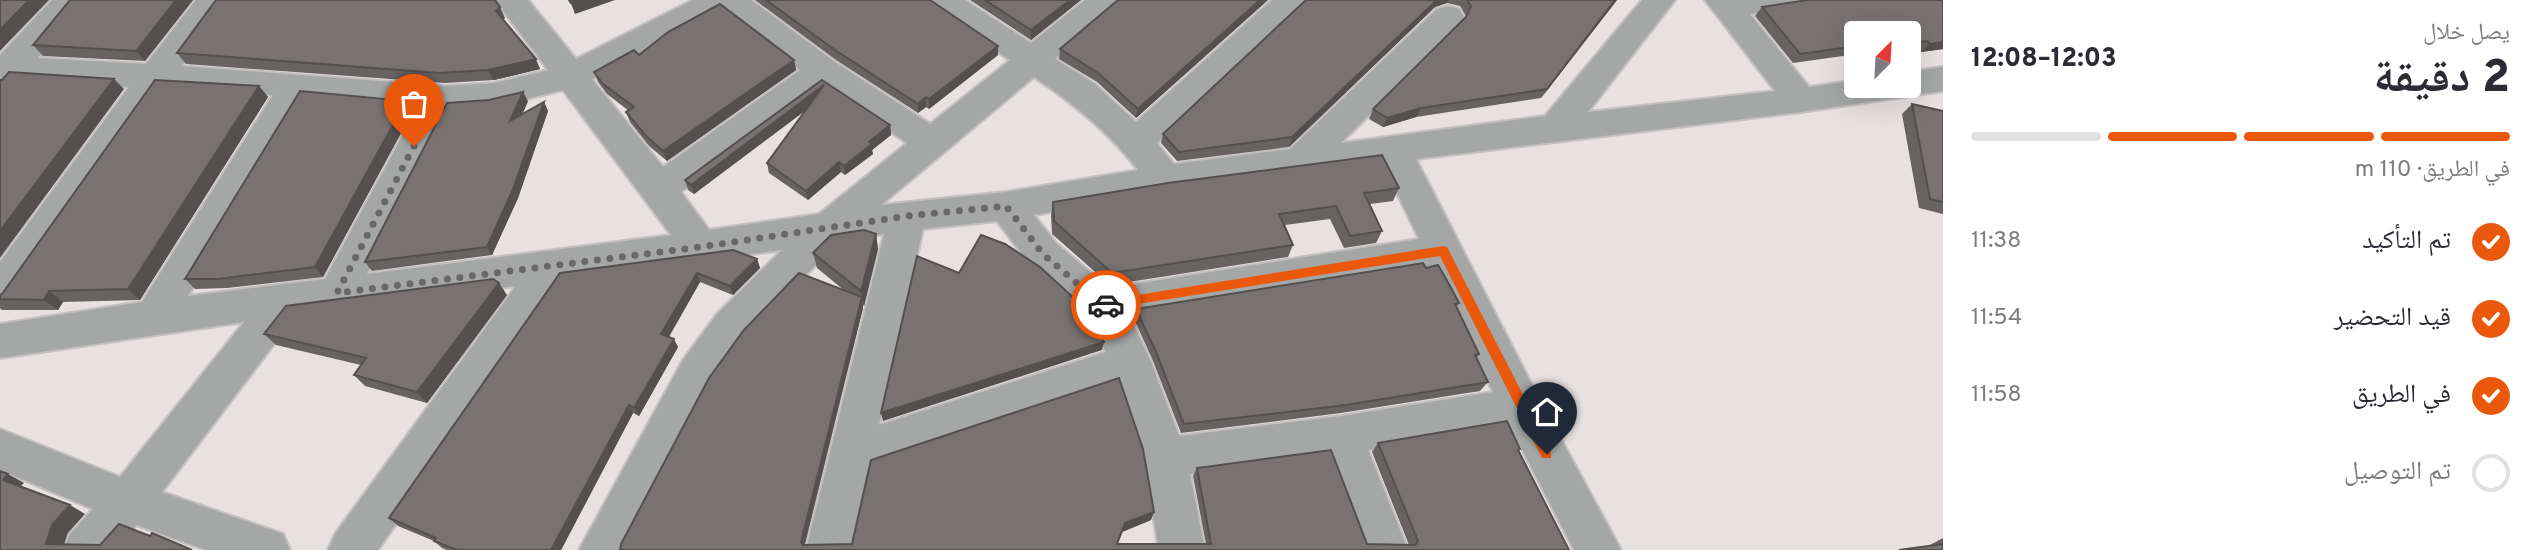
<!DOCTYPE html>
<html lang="ar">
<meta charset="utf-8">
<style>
body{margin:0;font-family:Overpass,"Noto Naskh Arabic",sans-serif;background:#f7f7f7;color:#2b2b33;direction:rtl;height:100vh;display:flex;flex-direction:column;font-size:26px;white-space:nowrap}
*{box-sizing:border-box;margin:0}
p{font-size:23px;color:#7c7c81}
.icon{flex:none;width:38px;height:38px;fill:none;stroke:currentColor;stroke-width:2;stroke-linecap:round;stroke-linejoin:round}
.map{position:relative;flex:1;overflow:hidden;direction:ltr}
.side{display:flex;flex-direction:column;background:#fff;width:595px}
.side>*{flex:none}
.needle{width:46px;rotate:24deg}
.fabs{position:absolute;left:1844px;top:21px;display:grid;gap:14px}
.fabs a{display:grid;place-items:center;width:77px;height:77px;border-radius:7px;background:#fff;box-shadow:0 7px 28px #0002;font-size:35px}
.pin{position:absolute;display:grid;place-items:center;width:60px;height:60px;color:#fff;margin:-72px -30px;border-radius:50% 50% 50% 0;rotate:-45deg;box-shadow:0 0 7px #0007}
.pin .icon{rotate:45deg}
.courier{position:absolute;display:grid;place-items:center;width:70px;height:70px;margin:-35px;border:5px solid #ea580c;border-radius:50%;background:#fff;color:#222;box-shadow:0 2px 9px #0007}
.summary em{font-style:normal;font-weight:800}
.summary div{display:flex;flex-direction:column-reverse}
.summary{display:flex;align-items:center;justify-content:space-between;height:119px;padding:0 28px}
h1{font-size:46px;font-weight:800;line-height:52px}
.bar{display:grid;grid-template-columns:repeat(4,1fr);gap:10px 7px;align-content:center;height:84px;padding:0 28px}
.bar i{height:9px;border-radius:5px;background:#e1e1e2}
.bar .active{background:#ea580c}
.bar p{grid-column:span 4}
ol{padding:0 28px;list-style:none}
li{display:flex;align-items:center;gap:21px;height:77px}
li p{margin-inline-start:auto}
li .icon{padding:7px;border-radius:50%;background:#ea580c;color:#fff;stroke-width:4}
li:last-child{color:#7c7c81}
li i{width:38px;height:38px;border:4px solid #e1e1e2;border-radius:50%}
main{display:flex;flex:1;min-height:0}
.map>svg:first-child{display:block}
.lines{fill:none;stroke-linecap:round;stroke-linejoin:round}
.minor-casing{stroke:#c4c0bf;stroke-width:4}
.minor{fill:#a5a7a7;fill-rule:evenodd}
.wall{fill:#676362}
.shaded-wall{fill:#545050}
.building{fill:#787372;stroke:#545050;stroke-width:2}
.route{fill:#ea580c}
.done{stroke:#6a6767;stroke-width:7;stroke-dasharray:0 12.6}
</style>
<main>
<section class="side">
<div class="summary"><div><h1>2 دقيقة</h1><p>يصل خلال</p></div><em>12:03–12:08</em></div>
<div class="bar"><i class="active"></i><i class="active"></i><i class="active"></i><i></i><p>في الطريق · 110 m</p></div>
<ol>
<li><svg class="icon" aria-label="check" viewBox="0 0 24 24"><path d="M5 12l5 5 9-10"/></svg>تم التأكيد<p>11:38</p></li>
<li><svg class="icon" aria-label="check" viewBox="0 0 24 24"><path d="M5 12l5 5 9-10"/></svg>قيد التحضير<p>11:54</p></li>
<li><svg class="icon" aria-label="check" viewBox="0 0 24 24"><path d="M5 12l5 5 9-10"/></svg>في الطريق<p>11:58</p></li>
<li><i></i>تم التوصيل</li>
</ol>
</section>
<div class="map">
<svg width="1943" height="550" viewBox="0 0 1943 550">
<rect width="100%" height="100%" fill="#e7e2e1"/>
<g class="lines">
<g class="minor-casing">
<path id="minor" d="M52,0H86L38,58L146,64L196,0H229L181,66L445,86L494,83L548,70L495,0H528L576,59L693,0H751L835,62L930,124L1010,60L931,7L926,0H965L1031,43L1085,0H1121L1116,7L1055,59L1095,84L1136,122L1272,0H1307L1302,7L1157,143L1174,164L1290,149L1437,9L1448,6L1459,9L1464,17L1459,25L1341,143L1545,116L1642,0H1675L1588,112L1775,91L1705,0H1805L1800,7L1750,14L1809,87L1857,80V86H1909V72L1943,67V91L1801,112L1416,159L1536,393L1621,550H1574L1510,426L1368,450L1408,550H1362L1327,456L1190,474L1205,550H1159L1143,457L1118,384L870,467L852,550H806L884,234L839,241L745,338L711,386L626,550H579L683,360L717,314L782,250L564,280L378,550H328L335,534L516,286L296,315L162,492L283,534L290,550H206L136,525L115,550H63L70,534L93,509L0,470V429L120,477L244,322L0,358V324L142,302L273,95L164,89L14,303L0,308V262L129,87L19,80L12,88L0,92V55ZM723,11L800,70L663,167L592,79L649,52ZM1034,77C1073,103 1109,132 1138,170L1006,192L881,205ZM824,87L907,143L819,214L709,230L681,192ZM563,90L671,235L367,274L451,110L494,107ZM306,98L417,109L325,279L188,296ZM1383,164L1419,239L1109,288L1056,243L1034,215L1165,193ZM997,221L1030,265L1088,317L1106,352L879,425L923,229ZM1433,268L1493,392L1341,416L1179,436L1151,362L1130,317Z"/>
</g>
<use href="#minor" class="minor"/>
</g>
<g class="wall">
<polygon points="193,0 145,61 43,56 33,45"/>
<polygon points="755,0 930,0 998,55 929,109 926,107 918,113 836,60"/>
<polygon points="970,0 1081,0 1031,40"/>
<polygon points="1268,0 1136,118 1097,82 1059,59 1060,49"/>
<polygon points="1306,0 1617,0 1541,98 1416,117 1383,127 1369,119 1373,109 1466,16 1460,6 1447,3 1435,7 1289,147 1177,161 1161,143 1163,134"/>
<polygon points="1806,0 1943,0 1943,49 1921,52 1918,50 1909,51 1909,33 1857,33 1857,54 1793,63 1755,16 1762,7 1805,1"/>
<polygon points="505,18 503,19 540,69 494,80 445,83 186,64 177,53"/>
<polygon points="639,55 794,60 796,70 667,161 649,146 630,122 626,112 629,111 607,94 598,82 594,72"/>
<polygon points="822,80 890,125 891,135 872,150 873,154 845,175 841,172 808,200 769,173 767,163 806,110 694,194 688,190 685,180"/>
<polygon points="259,86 268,97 140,300 63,302 58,310 2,310 0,308 0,295"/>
<polygon points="528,101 522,115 544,102 548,111 518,198 492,255 372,271 365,262"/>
<polygon points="1912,104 1943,111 1943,214 1919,208 1902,114"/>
<polygon points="413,111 323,277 227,288 195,289 185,279"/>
<polygon points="1399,188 1393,201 1370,204 1382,231 1376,243 1344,248 1330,219 1285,225 1293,245 1288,257 1110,285 1052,234 1051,215 1053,202"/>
<polygon points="876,234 878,249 864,306 863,305 863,308 805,545 852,544 1151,520 1122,532 1117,544 1206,544 1193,476 1197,468 1367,544 1409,545 1372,452 1378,443 1520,449 1518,451 1569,550 620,550 845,291 817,268 813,253"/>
<polygon points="757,259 760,268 733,295 700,282 669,337 678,347 639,416 633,413 561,550 447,550 442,548 434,541 398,526 389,518 560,273"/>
<polygon points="1426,268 1459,303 1456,307 1479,354 1476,358 1488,382 1480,391 1341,413 1181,433 1153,361 1134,319 1136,309"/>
<polygon points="507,295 427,403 365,386 354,375 361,365 276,345 264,334"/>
<polygon points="1943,538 1943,550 1928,546"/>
</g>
<g class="shaded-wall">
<polygon points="29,0 49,0 0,51 0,30"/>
<polygon points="176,0 193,0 145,61 136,51"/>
<polygon points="580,0 615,0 575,14 571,3"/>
<polygon points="1070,0 1081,0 1031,40 1031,30"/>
<polygon points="1260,0 1268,0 1136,118 1138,109"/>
<polygon points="1437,0 1449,0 1447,3 1435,7 1289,147 1292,137"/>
<polygon points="1615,0 1617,0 1541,98 1547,89"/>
<polygon points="500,7 505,18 501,21 496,11"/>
<polygon points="1943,42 1943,49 1921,52 1930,44"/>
<polygon points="998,46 998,55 929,109 929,99"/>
<polygon points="536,59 540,69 494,80 488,70"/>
<polygon points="794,60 796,70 667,161 663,151"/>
<polygon points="114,79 124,89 0,258 0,231"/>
<polygon points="824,85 826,95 694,194 691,185"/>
<polygon points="259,86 268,97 140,300 128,289"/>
<polygon points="523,92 528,101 515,131 510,121"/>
<polygon points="926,97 926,107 918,113 918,104"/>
<polygon points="406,101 413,111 323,277 315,267"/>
<polygon points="544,102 548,111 518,198 492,255 487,247"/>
<polygon points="1421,108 1416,117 1383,127 1387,118"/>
<polygon points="890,125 891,135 872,150 873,154 845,175 844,166 869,142"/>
<polygon points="839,162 841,172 808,200 806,191"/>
<polygon points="876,234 878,249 864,306 861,291"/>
<polygon points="757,259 760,268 733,295 730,286"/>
<polygon points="697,273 700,282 665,343 661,334"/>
<polygon points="499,283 507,295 427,403 417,392"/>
<polygon points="49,291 63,302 58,310 44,300"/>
<polygon points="862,297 863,308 803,549 801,542"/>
<polygon points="674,339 678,347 639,416 634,408"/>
<polygon points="1104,342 1102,350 883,421 881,413"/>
<polygon points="629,405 633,413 561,550 551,550"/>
<polygon points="8,474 24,483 19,488 3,480"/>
<polygon points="70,505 85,514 68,533 62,550 46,544 52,525"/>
<polygon points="1154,512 1151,520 1122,532 1125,523"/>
</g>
<g class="building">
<polygon points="0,0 29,0 0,30"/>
<polygon points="70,0 176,0 136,51 33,45"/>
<polygon points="216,0 495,0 500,7 496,11 536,59 488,70 439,73 177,53"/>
<polygon points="569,0 580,0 571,3"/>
<polygon points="766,0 930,0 998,46 929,99 926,97 918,104 835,50"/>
<polygon points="985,0 1070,0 1031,30"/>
<polygon points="1118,0 1260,0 1138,109 1098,73 1060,49"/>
<polygon points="1306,0 1437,0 1292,137 1179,152 1163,134"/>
<polygon points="1467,0 1615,0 1547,89 1421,108 1387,118 1373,109 1466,17 1471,6"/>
<polygon points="1808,0 1943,0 1943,42 1930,44 1927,41 1909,43 1909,33 1857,33 1857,46 1800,54 1762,7"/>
<polygon points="720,4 794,60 663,151 646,136 626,112 634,107 603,84 594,72 634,50 639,55 668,32"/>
<polygon points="9,72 114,79 0,231 0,80 2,80"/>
<polygon points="155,80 259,86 128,289 49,291 44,300 0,299 0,295 2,294"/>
<polygon points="822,80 890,125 869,142 872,144 844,166 839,162 806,191 767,163 824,85 691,185 685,180"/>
<polygon points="300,91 406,101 315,267 218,279 185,279"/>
<polygon points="523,92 510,121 544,102 513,189 487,247 365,262 447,103 489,100"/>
<polygon points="1912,104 1943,111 1943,202 1930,199"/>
<polygon points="1382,155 1399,188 1364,193 1382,231 1350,236 1336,206 1279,214 1293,245 1112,273 1054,221 1053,202 1168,183"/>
<polygon points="864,230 876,234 861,291 813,253 831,235"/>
<polygon points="981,235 1005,244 1040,267 1087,310 1104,342 881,413 917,256 959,273"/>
<polygon points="733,250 757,259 730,286 697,273 661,334 674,339 634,408 629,405 551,550 457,550 434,541 436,538 389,518 560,273"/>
<polygon points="1423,263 1426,268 1438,265 1450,286 1459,303 1455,304 1479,354 1475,355 1488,382 1346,405 1184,424 1156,352 1136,309"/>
<polygon points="799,273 862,297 801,542 803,545 852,544 871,460 1119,378 1143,449 1154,512 1125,523 1117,544 1211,544 1197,468 1331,450 1367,544 1415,545 1418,541 1378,443 1507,421 1520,449 1518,450 1569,550 620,550 621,544 709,378 744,330"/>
<polygon points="493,279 499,283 417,392 354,375 366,358 264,334 286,306"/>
<polygon points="0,471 8,474 3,480 70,505 52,525 46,544 100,545 119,524 150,536 152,533 192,550 0,550"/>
<polygon points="1943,544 1943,550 1899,550"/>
</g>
<polygon class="route" points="1443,246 1447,247 1551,449 1551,458 1542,458 1440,256 1106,309 1101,305 1106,300"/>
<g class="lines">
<polyline class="done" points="414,146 337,293 700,247 907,216 1006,206 1043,254 1102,305 1106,305"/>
</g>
</svg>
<div class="fabs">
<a><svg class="needle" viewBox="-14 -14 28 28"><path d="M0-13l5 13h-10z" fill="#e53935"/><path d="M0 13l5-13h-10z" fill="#7c7c81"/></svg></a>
</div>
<div class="pin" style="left:414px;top:146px;background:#ea580c"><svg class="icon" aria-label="bag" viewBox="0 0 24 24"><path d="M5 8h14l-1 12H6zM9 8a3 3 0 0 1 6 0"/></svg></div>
<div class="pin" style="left:1547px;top:454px;background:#1f2937"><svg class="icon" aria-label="home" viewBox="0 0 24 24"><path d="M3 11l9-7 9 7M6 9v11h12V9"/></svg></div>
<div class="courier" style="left:1106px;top:305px"><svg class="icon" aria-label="car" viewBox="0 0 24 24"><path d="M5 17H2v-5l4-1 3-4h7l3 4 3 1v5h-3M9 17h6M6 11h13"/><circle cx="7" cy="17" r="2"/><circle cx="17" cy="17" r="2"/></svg></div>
</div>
</main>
